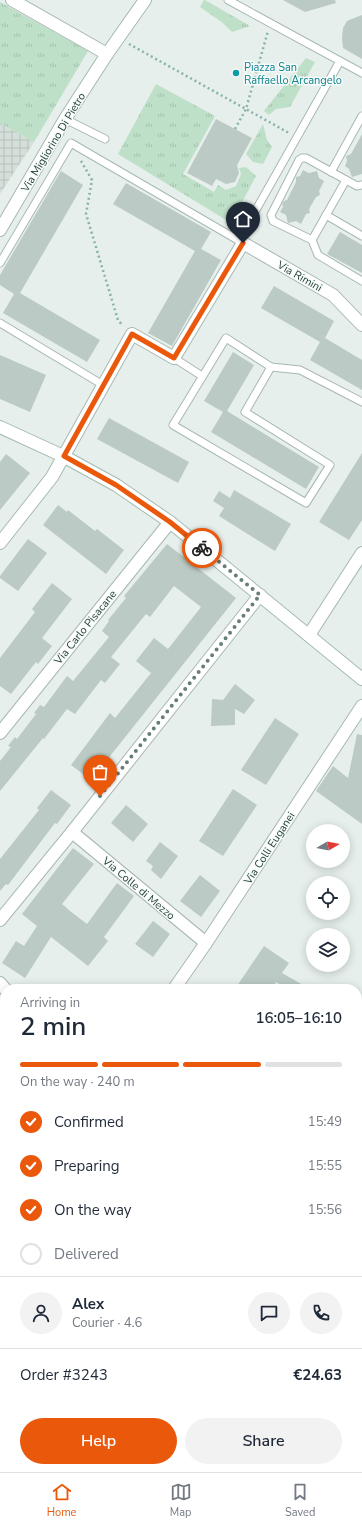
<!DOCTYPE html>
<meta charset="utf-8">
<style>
body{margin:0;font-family:"Nunito Sans",sans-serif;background:#f2f2f3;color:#1f2937;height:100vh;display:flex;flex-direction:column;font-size:15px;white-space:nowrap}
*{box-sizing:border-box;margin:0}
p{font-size:13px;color:#747a83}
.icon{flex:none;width:22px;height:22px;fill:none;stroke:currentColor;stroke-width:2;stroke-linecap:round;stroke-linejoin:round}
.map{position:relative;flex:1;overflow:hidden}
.panel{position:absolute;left:0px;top:984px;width:362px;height:488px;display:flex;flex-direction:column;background:#fff;border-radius:16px 16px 0 0;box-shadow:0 2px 10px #0003}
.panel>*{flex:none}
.needle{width:26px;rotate:80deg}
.controls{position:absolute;left:306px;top:824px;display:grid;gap:8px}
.controls a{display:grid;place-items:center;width:44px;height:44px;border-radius:50%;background:#fff;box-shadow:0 2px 10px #0003;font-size:20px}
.pin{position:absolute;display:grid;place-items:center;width:34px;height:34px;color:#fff;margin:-41px -17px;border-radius:50% 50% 50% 0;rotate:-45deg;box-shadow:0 0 4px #0007}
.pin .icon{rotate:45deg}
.courier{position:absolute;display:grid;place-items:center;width:40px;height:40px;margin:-20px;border:3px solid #ea580c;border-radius:50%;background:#fff;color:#222;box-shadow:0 1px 5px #0007}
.overview em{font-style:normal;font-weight:600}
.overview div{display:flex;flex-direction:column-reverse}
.overview{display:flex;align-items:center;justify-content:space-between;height:68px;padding:0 20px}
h1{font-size:26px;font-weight:600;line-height:30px}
.bar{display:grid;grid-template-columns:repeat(4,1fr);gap:6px 4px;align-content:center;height:48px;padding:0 20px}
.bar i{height:5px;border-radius:3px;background:#e0e1e3}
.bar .on{background:#ea580c}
.bar p{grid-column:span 4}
.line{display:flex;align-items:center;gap:10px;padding:0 20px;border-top:1px solid #e0e1e3}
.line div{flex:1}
.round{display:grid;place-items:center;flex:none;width:42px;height:42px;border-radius:21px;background:#f2f2f3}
ol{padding:0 20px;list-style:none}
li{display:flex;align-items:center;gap:12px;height:44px}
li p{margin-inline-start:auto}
li .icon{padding:4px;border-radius:50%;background:#ea580c;color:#fff;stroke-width:4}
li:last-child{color:#747a83}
li i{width:22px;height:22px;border:2px solid #e0e1e3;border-radius:50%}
.action{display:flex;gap:8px;margin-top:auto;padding:8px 20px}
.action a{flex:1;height:46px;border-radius:24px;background:#ea580c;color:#fff;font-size:16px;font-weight:600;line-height:46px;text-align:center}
.action a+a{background:#f2f2f3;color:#1f2937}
.dock{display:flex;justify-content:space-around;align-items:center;height:56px;border-top:1px solid #e0e1e3;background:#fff;font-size:11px;color:#747a83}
.dock a{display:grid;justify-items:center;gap:2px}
.dock .on{color:#ea580c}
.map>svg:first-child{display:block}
.industrial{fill:url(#industrial-grid)}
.grass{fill:url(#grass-tufts)}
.building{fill:#bbcac4}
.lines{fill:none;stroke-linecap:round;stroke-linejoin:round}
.service-casing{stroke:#a8b8b2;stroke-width:9}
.minor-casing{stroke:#a8b8b2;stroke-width:14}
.secondary-casing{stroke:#a4bbb3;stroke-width:14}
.path{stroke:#86b3a5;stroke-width:2.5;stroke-dasharray:2 3;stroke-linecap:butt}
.service{stroke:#fff;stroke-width:7}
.minor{stroke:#fff;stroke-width:12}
.secondary{stroke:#fff;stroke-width:12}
.done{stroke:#687f78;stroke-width:4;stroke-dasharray:0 7.2}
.route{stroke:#ea580c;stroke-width:5}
.culture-dot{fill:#0f9aa8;stroke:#f7fbf9;stroke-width:1.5}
.labels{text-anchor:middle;stroke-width:3;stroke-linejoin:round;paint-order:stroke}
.culture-label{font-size:11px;fill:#0d838f;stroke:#f7fbf9;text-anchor:start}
.street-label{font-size:11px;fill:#24423a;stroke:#f7fbf9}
</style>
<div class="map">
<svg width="362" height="1472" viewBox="0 0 362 1472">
<defs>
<pattern id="industrial-grid" width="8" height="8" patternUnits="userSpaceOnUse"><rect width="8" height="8" fill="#d4dfda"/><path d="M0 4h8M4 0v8" fill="none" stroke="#b6c1bc"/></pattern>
<pattern id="grass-tufts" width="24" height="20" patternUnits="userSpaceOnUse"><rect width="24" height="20" fill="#bfe0c8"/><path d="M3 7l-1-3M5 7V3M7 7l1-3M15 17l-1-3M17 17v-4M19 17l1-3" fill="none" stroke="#a4c1ad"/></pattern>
</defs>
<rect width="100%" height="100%" fill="#e6efeb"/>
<polygon class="industrial" points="0,123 34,142 0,194"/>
<g class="grass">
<polygon points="204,0 205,0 250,26 232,32 223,23 200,7"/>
<polygon points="0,2 88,51 34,142 0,123"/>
<polygon points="306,58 315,62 290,107 276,109 269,115 264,111"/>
<polygon points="156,84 215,116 183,174 214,192 218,185 226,190 236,186 241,174 239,168 246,167 256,176 231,223 118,154"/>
<polygon points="263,124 267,140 272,147 263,164 253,162 246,154"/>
<polygon points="357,1411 362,1418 362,1472 0,1472 0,1439 5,1423 5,1467 357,1467"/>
</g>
<g class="building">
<polygon points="283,0 335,0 336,3 305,12"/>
<polygon points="362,15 362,59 343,48 342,38 343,28 347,21"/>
<polygon points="216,119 252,138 237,165 239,173 235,182 226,184 216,179 212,186 187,173"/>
<polygon points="362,134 362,174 352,177 349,169 345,166 347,161 346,156 351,154"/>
<polygon points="303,170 309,173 317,171 319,178 324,181 319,191 320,195 316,197 309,209 310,213 306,214 301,224 296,221 288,223 286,215 280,212 283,207 282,204 284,201 287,200 296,182 296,177 300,176"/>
<polygon points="61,171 83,185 20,293 100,340 87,362 3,313 14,294 0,285 0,275"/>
<polygon points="126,183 211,232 201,249 221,260 172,346 148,333 195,251 113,204"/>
<polygon points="340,232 362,245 362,273 327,254"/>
<polygon points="274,286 334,321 325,338 362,360 362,390 310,360 320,342 261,308"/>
<polygon points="233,352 254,365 227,411 319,467 306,489 211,432 223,412 204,401"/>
<polygon points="0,355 46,375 30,412 0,399"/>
<polygon points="109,418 189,462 178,483 97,439"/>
<polygon points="362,453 362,520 349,540 319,522"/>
<polygon points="6,454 30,473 0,510 0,462"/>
<polygon points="234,490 291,524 275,551 219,516 224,508 213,501 219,491 230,498"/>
<polygon points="58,505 67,512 68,510 95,531 97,529 124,550 106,574 43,525"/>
<polygon points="28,539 47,553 18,591 0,578 0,576"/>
<polygon points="167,544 236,598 91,780 71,765 110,713 115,718 151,673 136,661 154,638 168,649 201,607 174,586 150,617 146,614 111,657 120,664 105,683 101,680 75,714 67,709 44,739 43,738 0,791 0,761 11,747 8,746 15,737 17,739 36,714 34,713 40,705 44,707 67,676 73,681 109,637 102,631 109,621 108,620 126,598 124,596"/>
<polygon points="52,583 72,599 42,638 52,646 38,664 36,662 11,694 0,686 0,658 35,612 32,609"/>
<polygon points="235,684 255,700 244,714 235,709 235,725 211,726 212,699 223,700"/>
<polygon points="275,718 299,734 266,785 241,770"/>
<polygon points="357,734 362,735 362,824 316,791 333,766 348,778"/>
<polygon points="233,789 257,805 223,856 199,841"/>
<polygon points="51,790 71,805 57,824 55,823 8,885 6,884 0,891 0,859 39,810 37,808"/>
<polygon points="126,805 148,824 133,842 111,823"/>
<polygon points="160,842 178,856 161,879 151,870 153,866 146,861"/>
<polygon points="73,848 94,864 62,904 70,911 87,924 117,883 134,896 104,937 108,941 88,966 51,937 25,978 2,963 16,941 24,946 37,926 22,914"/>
<polygon points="200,875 220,891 201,917 180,901"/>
<polygon points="153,921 170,934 153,957 135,944"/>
<polygon points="264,946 289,963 282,973 310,989 288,989 276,982 272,989 235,989"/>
</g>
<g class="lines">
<g class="service-casing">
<g id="service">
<polyline points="228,0 340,61 248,224"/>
<polyline points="340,61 362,73"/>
<polyline points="65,119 105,139"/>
<polyline points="331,172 362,116"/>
<polyline points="362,185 357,186 306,158 302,158 299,160 271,215 273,221 312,240 318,255 362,281"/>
<polyline points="326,215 362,236"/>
<polyline points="312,240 346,180"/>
<polyline points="0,263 71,143 243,243"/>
<polyline points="0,323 103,385"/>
<polygon points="226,338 271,367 245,412 330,465 306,503 173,425"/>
<polyline points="174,358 202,376"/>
<polyline points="271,367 300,370 362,402"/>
</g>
</g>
<g class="minor-casing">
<g id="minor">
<polyline points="12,0 107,54"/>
<polyline points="0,230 65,119 107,54 145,0"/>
<polyline points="0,543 52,477 132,334 174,358 243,243 333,295 362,325"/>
<polyline points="309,635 362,553"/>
<polyline points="0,733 170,522"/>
<polyline points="72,832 206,943"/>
<polyline points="0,920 72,832 260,595"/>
<polyline points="0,983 5,989"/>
<polyline points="174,989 206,943 362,706"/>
<polyline points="0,1010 5,1007"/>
<polyline points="0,1030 5,1023"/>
<polyline points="0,1098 5,1102"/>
<polyline points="0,1170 5,1173"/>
<polyline points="0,1241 5,1245"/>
</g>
</g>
<g class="secondary-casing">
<polyline id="secondary" points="0,427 63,456 116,485 170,522 362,679"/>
</g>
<g class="path">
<polyline points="129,44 289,133"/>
<polyline points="235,129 246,109 268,31"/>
<polyline points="81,161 92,180 86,214 118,320 123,326"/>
<polyline points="357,1061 362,1053"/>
</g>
<use href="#service" class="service"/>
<use href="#minor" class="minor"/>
<use href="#secondary" class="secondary"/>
</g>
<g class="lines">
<polyline class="done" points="100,796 260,595 202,548"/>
<polyline class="route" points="202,548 170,522 116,485 64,456 132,334 174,358 243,243"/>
</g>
<circle class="culture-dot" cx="236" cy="73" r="4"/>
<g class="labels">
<g class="culture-label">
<text x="244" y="71">Piazza San<tspan x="244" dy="13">Raffaello Arcangelo</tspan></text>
</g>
<g class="street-label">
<text transform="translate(53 142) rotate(-59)" y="4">Via Migliorino Di Pietro</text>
<text transform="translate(300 276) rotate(30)" y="4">Via Rimini</text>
<text transform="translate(85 627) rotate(-51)" y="4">Via Carlo Pisacane</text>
<text transform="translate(269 848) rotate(-57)" y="4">Via Colli Euganei</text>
<text transform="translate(139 888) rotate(40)" y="4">Via Colle di Mezzo</text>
</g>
</g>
</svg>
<div class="controls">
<a><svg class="needle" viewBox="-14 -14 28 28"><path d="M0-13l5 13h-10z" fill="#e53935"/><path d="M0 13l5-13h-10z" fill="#747a83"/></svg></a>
<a><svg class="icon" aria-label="locate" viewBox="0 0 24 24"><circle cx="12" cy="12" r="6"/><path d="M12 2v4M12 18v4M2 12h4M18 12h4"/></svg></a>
<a><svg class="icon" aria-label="layers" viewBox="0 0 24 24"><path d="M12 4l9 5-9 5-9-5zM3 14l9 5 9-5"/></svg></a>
</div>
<div class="pin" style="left:100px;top:796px;background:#ea580c"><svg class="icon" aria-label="bag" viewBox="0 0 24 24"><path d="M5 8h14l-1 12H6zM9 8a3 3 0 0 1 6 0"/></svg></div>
<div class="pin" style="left:243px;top:243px;background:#1f2937"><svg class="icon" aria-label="home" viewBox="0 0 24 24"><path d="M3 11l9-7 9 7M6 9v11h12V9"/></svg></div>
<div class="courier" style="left:202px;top:548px"><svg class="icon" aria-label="bike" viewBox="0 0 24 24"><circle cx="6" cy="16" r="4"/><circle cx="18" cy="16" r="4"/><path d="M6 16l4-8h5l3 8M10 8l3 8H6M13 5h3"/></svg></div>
<section class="panel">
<div class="overview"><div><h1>2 min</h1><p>Arriving in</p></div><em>16:05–16:10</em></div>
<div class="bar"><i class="on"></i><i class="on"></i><i class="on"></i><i></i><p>On the way · 240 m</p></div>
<ol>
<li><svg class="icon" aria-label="check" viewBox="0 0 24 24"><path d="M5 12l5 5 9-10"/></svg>Confirmed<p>15:49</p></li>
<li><svg class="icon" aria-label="check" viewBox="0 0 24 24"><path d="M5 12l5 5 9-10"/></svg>Preparing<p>15:55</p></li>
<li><svg class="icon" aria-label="check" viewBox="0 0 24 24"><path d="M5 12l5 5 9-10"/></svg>On the way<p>15:56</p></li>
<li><i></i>Delivered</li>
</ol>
<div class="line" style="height:72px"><a class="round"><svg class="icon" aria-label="person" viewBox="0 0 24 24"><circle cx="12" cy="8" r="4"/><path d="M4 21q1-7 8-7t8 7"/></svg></a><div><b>Alex</b><p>Courier · 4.6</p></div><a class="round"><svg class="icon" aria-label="chat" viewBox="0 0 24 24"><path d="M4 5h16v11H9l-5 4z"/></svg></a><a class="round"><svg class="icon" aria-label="phone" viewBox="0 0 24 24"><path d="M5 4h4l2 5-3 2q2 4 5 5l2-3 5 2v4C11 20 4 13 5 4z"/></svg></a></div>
<div class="line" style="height:52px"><div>Order #3243</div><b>€24.63</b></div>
<div class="action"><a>Help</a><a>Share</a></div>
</section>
</div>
<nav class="dock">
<a class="on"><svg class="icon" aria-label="home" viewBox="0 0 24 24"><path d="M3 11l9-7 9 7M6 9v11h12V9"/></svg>Home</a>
<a><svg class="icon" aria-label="map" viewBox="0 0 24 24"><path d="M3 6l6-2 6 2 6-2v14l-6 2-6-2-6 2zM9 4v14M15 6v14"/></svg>Map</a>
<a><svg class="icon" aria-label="saved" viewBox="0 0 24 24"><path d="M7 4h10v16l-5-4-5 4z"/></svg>Saved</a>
</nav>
